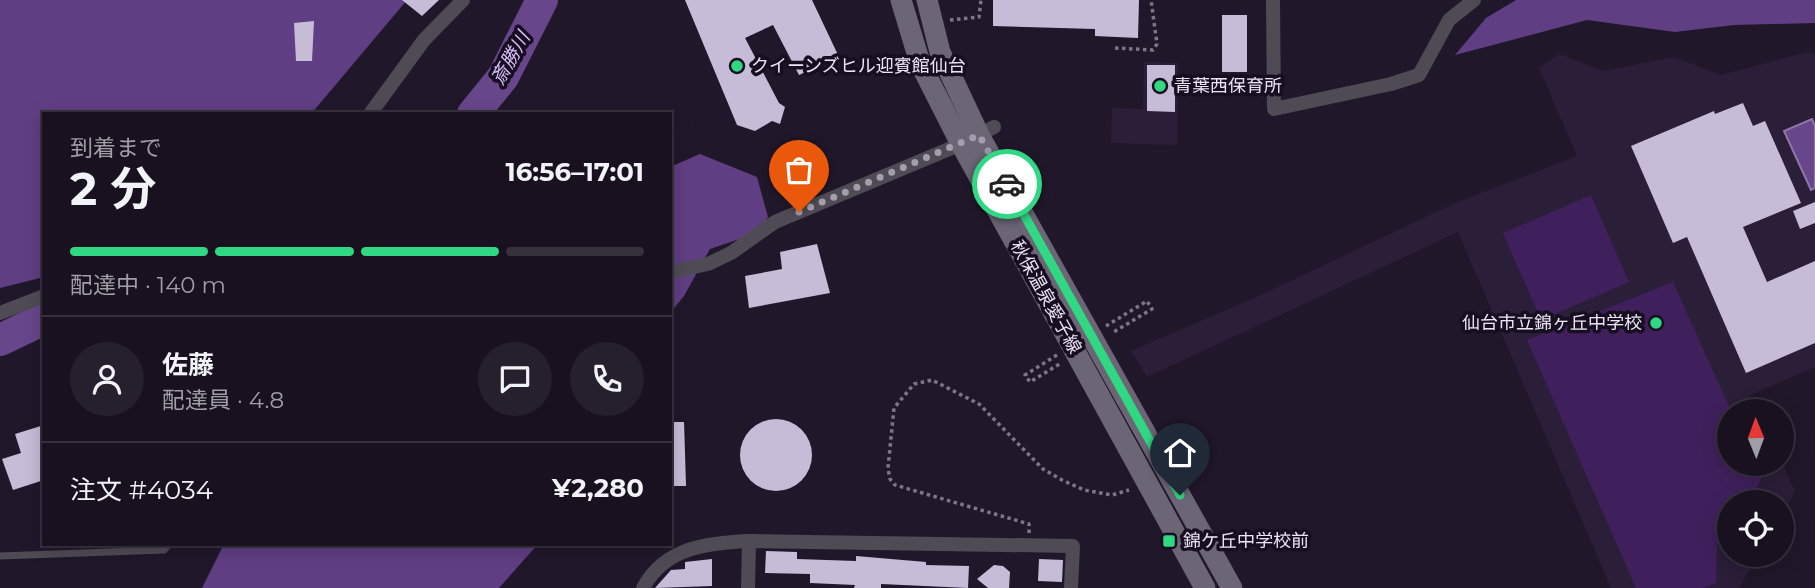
<!DOCTYPE html>
<html lang="ja">
<meta charset="utf-8">
<style>
body{margin:0;font-family:Montserrat,"Noto Sans JP",sans-serif;background:#261f2d;color:#f1f3f6;height:100vh;display:flex;flex-direction:column;font-size:26px;white-space:nowrap}
*{box-sizing:border-box;margin:0}
p{font-size:23px;color:#9f9da5}
.icon{flex:none;width:38px;height:38px;fill:none;stroke:currentColor;stroke-width:2;stroke-linecap:round;stroke-linejoin:round}
.map{position:relative;flex:1;overflow:hidden}
.panel{position:absolute;left:42px;top:112px;width:630px;height:434px;display:flex;flex-direction:column;background:#191120;border-radius:0px;box-shadow:0 4px 18px #0003,0 0 0 2px #37313e}
.panel>*{flex:none}
.needle{width:46px;rotate:359deg}
.controls{position:absolute;left:1717px;top:399px;display:grid;gap:14px}
.controls a{display:grid;place-items:center;width:77px;height:77px;border-radius:50%;background:#191120;box-shadow:0 4px 18px #0003,0 0 0 2px #37313e;font-size:35px}
.pin{position:absolute;display:grid;place-items:center;width:60px;height:60px;color:#fff;margin:-72px -30px;border-radius:50% 50% 50% 0;rotate:-45deg;box-shadow:0 0 7px #0007}
.pin .icon{rotate:45deg}
.courier{position:absolute;display:grid;place-items:center;width:70px;height:70px;margin:-35px;border:5px solid #30d883;border-radius:50%;background:#fff;color:#222;box-shadow:0 2px 9px #0007}
.head em{font-style:normal;font-weight:700}
.head div{display:flex;flex-direction:column-reverse}
.head{display:flex;align-items:center;justify-content:space-between;height:119px;padding:0 28px}
h1{font-size:46px;font-weight:700;line-height:52px}
.bar{display:grid;grid-template-columns:repeat(4,1fr);gap:10px 7px;align-content:center;height:84px;padding:0 28px}
.bar i{height:9px;border-radius:5px;background:#37313e}
.bar .current{background:#30d883}
.bar p{grid-column:span 4}
.line{display:flex;align-items:center;gap:18px;padding:0 28px;border-top:2px solid #37313e}
.line div{flex:1}
.round{display:grid;place-items:center;flex:none;width:74px;height:74px;border-radius:37px;background:#261f2d}
.map>svg:first-child{display:block}
.built{fill:#2b1e38}
.green{fill:#3f205c}
.forest{fill:#603e83}
.water{fill:#68468b;stroke:#8f76aa;stroke-width:2}
.lines{fill:none;stroke-linecap:round;stroke-linejoin:round}
.river{stroke:#68468b;stroke-width:32}
.building{fill:#c7bcd7}
.path{stroke:#7e7687;stroke-width:3.5;stroke-dasharray:3.5 3.5;stroke-linecap:butt}
.service{stroke:#4f4b55;stroke-width:7}
.minor{stroke:#4f4b55;stroke-width:14}
.secondary{stroke:#6c6575;stroke-width:21}
.done{stroke:#a49dad;stroke-width:7;stroke-dasharray:0 12.6}
.route{stroke:#30d883;stroke-width:9}
.poi-dot{fill:#30d883;stroke:#170e21;stroke-width:2.5}
.labels{text-anchor:middle;stroke-width:7;stroke-linejoin:round;paint-order:stroke}
.poi-label{font-size:18px;fill:#ebe5f3;stroke:#170e21;text-anchor:start}
.street-label{font-size:18px;fill:#ebe5f3;stroke:#170e21}
.water-label{font-size:19px;font-style:italic;fill:#dabffa;stroke:#170e21}
</style>
<div class="map">
<svg width="1815" height="588" viewBox="0 0 1815 588">
<rect width="100%" height="100%" fill="#21172b"/>
<g class="built">
<polygon points="1807,52 1815,54 1815,367 1750,395 1757,411 1729,411 1729,464 1782,463 1795,492 1782,515 1782,502 1729,502 1729,555 1759,555 1739,588 1611,588 1458,232 1147,377 1131,351 1259,296 1455,203 1577,156 1539,68 1559,54 1603,71 1674,57 1721,75"/>
<polygon points="1144,62 1178,63 1177,145 1111,143 1112,108 1143,109"/>
</g>
<g class="green">
<polygon points="1591,195 1629,282 1541,320 1503,233"/>
<polygon points="1673,282 1731,411 1729,464 1755,464 1761,478 1752,502 1729,502 1729,537 1717,544 1716,583 1703,588 1636,588 1527,340"/>
</g>
<g class="forest">
<polygon points="0,0 407,0 311,114 44,114 44,277 0,288"/>
<polygon points="1516,0 1815,0 1815,23 1734,25 1675,32 1587,20 1455,55 1486,18"/>
<polygon points="700,154 757,177 768,217 757,233 710,249 684,296 670,313 670,167"/>
<polygon points="224,544 538,544 499,588 202,588"/>
</g>
<polygon class="water" points="1812,119 1815,126 1815,188 1811,190 1784,131"/>
<g class="lines">
<g class="river">
<polyline points="473,114 503,77 542,0"/>
<polyline points="0,340 44,319"/>
</g>
</g>
<g class="building">
<polygon points="402,0 439,0 422,16"/>
<polygon points="685,0 812,0 839,57 799,75 773,25 745,38 779,103 785,107 780,124 772,121 755,131 737,125"/>
<polygon points="993,0 1139,0 1138,38 1095,36 1095,29 993,26"/>
<rect x="1222" y="15" width="25" height="57"/>
<polygon points="314,21 312,61 296,61 294,23"/>
<polygon points="1147,65 1175,65 1175,112 1147,111"/>
<polygon points="1743,103 1753,126 1765,121 1801,203 1743,227 1767,282 1815,261 1815,343 1746,373 1687,237 1673,243 1631,146 1714,111 1715,114"/>
<polygon points="1815,202 1815,223 1800,229 1793,211"/>
<polygon points="817,244 830,293 749,308 745,276 782,269 780,252"/>
<circle cx="776" cy="455" r="36"/>
<polygon points="670,422 684,422 686,486 670,486"/>
<polygon points="44,425 44,480 13,490 2,459 21,453 15,434"/>
<polygon points="766,551 797,552 797,559 856,561 856,556 926,562 926,565 969,566 968,588 881,584 881,588 854,588 855,585 810,583 810,574 765,573"/>
<polygon points="712,559 712,586 655,588 671,570 685,569 685,562"/>
<polygon points="1039,559 1063,560 1062,582 1038,581"/>
<polygon points="994,565 1003,566 1010,572 1009,588 988,588 977,579"/>
</g>
<g class="lines">
<g class="path">
<polyline points="950,20 979,17 981,0"/>
<polyline points="1115,48 1153,50 1157,44 1151,0"/>
<polyline points="1106,326 1147,301 1152,309 1112,333"/>
<polyline points="1057,355 1025,375 1030,382 1061,363"/>
<polyline points="1029,533 1029,524 895,485 890,479 888,468 894,408 914,384 932,380 979,404 1043,469 1062,480 1084,490 1112,495 1129,490"/>
</g>
<polyline class="service" points="0,556 164,550 169,544"/>
<g class="minor">
<polyline points="1273,0 1274,109 1391,84 1419,75 1449,20 1474,0"/>
<polyline points="370,114 424,40 463,0"/>
<polyline points="670,272 708,264 731,253 775,222 961,144 994,127"/>
<polyline points="0,313 44,296"/>
<path d="M643,588C665,547 707,543 749,541L1073,546L1071,588"/>
<polyline points="748,588 749,541"/>
</g>
<g class="secondary">
<polyline points="901,0 920,63 961,144 1205,588"/>
<polyline points="927,0 940,52 979,135 1232,588"/>
</g>
</g>
<g class="lines">
<polyline class="done" points="799,212 979,135 1007,184"/>
<polyline class="route" points="1007,184 1180,495"/>
</g>
<g class="poi-dot">
<circle cx="737" cy="66" r="7"/>
<circle cx="1160" cy="86" r="7"/>
<circle cx="1656" cy="323" r="7"/>
<rect x="1162" y="534" width="14" height="14" rx="3.5"/>
</g>
<g class="labels">
<g class="poi-label">
<text x="751" y="72">クイーンズヒル迎賓館仙台</text>
<text x="1174" y="92">青葉西保育所</text>
<text x="1642" y="329" text-anchor="end">仙台市立錦ヶ丘中学校</text>
<text x="1183" y="547">錦ケ丘中学校前</text>
</g>
<g class="street-label">
<text transform="translate(1046 297) rotate(61)" y="6">秋保温泉愛子線</text>
</g>
<g class="water-label">
<text transform="translate(510 58) rotate(-60)" y="7">斎勝川</text>
</g>
</g>
</svg>
<div class="controls">
<a><svg class="needle" viewBox="-14 -14 28 28"><path d="M0-13l5 13h-10z" fill="#e53935"/><path d="M0 13l5-13h-10z" fill="#9f9da5"/></svg></a>
<a><svg class="icon" aria-label="locate" viewBox="0 0 24 24"><circle cx="12" cy="12" r="6"/><path d="M12 2v4M12 18v4M2 12h4M18 12h4"/></svg></a>
</div>
<div class="pin" style="left:799px;top:212px;background:#ea580c"><svg class="icon" aria-label="bag" viewBox="0 0 24 24"><path d="M5 8h14l-1 12H6zM9 8a3 3 0 0 1 6 0"/></svg></div>
<div class="pin" style="left:1180px;top:495px;background:#1f2937"><svg class="icon" aria-label="home" viewBox="0 0 24 24"><path d="M3 11l9-7 9 7M6 9v11h12V9"/></svg></div>
<div class="courier" style="left:1007px;top:184px"><svg class="icon" aria-label="car" viewBox="0 0 24 24"><path d="M5 17H2v-5l4-1 3-4h7l3 4 3 1v5h-3M9 17h6M6 11h13"/><circle cx="7" cy="17" r="2"/><circle cx="17" cy="17" r="2"/></svg></div>
<section class="panel">
<div class="head"><div><h1>2 分</h1><p>到着まで</p></div><em>16:56–17:01</em></div>
<div class="bar"><i class="current"></i><i class="current"></i><i class="current"></i><i></i><p>配達中 · 140 m</p></div>
<div class="line" style="height:126px"><a class="round"><svg class="icon" aria-label="person" viewBox="0 0 24 24"><circle cx="12" cy="8" r="4"/><path d="M4 21q1-7 8-7t8 7"/></svg></a><div><b>佐藤</b><p>配達員 · 4.8</p></div><a class="round"><svg class="icon" aria-label="chat" viewBox="0 0 24 24"><path d="M4 5h16v11H9l-5 4z"/></svg></a><a class="round"><svg class="icon" aria-label="phone" viewBox="0 0 24 24"><path d="M5 4h4l2 5-3 2q2 4 5 5l2-3 5 2v4C11 20 4 13 5 4z"/></svg></a></div>
<div class="line" style="height:91px"><div>注文 #4034</div><b>¥2,280</b></div>
</section>
</div>
